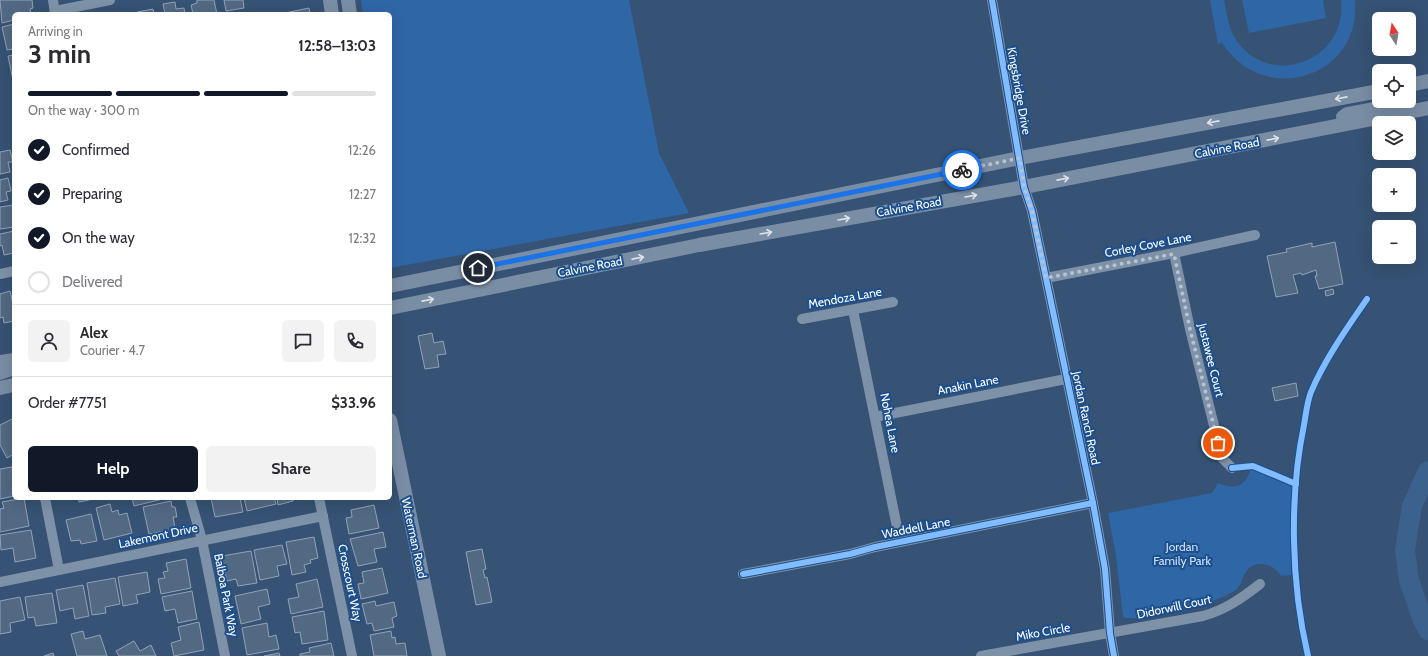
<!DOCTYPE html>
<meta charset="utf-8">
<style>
body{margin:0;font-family:Cabin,sans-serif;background:#f2f2f3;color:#2b2b33;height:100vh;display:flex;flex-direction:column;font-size:15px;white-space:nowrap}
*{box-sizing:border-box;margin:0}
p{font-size:13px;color:#7c7c81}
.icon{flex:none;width:22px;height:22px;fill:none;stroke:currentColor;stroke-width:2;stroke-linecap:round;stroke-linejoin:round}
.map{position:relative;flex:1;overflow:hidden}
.details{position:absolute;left:12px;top:12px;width:380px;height:488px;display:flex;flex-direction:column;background:#fff;border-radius:6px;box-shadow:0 4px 16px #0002}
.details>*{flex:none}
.needle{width:26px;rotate:349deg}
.tools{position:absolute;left:1372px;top:12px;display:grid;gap:8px}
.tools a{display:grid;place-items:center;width:44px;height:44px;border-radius:6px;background:#fff;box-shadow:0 4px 16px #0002;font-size:20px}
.pin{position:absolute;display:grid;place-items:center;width:34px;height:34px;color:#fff;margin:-17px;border:2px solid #fff;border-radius:50%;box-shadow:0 1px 4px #0007}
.courier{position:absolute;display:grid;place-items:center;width:40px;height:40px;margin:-20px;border:3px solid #1a73e8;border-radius:50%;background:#fff;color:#222;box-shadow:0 1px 5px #0007}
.overview em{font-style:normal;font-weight:800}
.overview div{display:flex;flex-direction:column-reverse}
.overview{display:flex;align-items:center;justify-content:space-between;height:68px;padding:0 16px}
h1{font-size:26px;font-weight:800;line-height:30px}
.bar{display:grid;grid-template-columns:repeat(4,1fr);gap:6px 4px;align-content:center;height:48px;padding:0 16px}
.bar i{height:5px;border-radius:3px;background:#e1e1e2}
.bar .selected{background:#111827}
.bar p{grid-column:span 4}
.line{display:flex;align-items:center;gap:10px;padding:0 16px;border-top:1px solid #e1e1e2}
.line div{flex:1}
.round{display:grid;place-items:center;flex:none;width:42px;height:42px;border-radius:6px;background:#f2f2f3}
ol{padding:0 16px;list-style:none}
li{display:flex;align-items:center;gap:12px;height:44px}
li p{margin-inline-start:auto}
li .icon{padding:4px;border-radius:50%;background:#111827;color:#fff;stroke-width:4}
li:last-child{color:#7c7c81}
li i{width:22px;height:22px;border:2px solid #e1e1e2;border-radius:50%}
.cta{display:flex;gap:8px;margin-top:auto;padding:8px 16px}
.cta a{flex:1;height:46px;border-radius:6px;background:#111827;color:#fff;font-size:16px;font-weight:800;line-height:46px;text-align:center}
.cta a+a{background:#f2f2f3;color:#2b2b33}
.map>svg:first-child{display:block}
.green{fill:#2f66a5}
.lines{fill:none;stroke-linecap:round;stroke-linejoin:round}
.river{stroke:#3b618d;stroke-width:20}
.building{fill:#526984;stroke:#92a2b6}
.street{stroke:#7d92a8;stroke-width:10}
.secondary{stroke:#798da4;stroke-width:14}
.cycleway-casing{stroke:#1b4f8f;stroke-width:8}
.cycleway{stroke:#80bcff;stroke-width:6}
.oneway{stroke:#dee2e8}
.done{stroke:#b9c2ce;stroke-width:4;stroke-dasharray:0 7.2}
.route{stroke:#1a73e8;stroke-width:5}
.labels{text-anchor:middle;stroke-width:4;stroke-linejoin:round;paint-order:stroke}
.street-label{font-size:12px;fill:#fff;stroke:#1b4f8f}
.park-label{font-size:12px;fill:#cfe3fa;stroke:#1b4f8f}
</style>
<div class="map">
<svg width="1428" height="656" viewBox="0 0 1428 656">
<rect width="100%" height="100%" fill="#365274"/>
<g class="green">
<polygon points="361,0 629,0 659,153 689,213 390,268 390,14 363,14"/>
<path d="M1210,0H1224C1227,13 1228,27 1235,38C1268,91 1348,61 1341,0H1355C1362,78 1264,108 1222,43L1218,44Z"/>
<polygon points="1242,0 1323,0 1326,18 1249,33"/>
<path d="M1251,469L1293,487L1291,575L1281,576C1275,566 1263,561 1252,566C1243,571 1243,582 1237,589C1223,602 1138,624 1123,617L1116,556L1108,513L1212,493L1218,483C1235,490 1245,487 1251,469Z"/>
</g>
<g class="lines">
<polyline class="river" points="1428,471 1412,506 1405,550 1409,580 1422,618 1428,630"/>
</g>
<g class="building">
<polygon points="0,0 32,0 33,8 30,9 31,14 14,14 14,20 2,23"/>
<polygon points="197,0 214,0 217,14 193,14 191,5 197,3"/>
<polygon points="224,0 243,0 244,8 226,11"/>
<polygon points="175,2 176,9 184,8 185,14 165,14 163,4"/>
<polygon points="309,8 310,14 285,14 285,13"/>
<polygon points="153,9 154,14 137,14 137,12"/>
<polygon points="14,24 14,49 7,50 2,27"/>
<polygon points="14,55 14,79 13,80 8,56"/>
<polygon points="10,150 13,162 8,162 10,172 0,174 0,152"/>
<polygon points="8,178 11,191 6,192 8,200 0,202 0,180"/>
<polygon points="14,205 14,227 0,229 0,207"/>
<polygon points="14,231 14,253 4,255 2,245 0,246 0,234"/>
<polygon points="1335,242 1343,284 1319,289 1315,276 1317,276 1316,270 1302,275 1301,273 1293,275 1298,293 1276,297 1267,256 1287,252 1286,249 1312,243 1312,247"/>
<polygon points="1333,289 1334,294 1326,296 1325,291"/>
<polygon points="10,291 14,308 14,321 4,323 3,317 0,318 0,294"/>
<polygon points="432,333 434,343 443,341 446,354 437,355 439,367 425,369 418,336"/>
<polygon points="1296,383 1298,396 1275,401 1272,388"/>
<polygon points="14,418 14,454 7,458 0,445 0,425"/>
<polygon points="12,467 14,496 0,499 0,469"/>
<polygon points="24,498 29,526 0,532 0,509 4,508 2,502"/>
<polygon points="78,498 98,498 79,502"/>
<polygon points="132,498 163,498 163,499 134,506"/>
<polygon points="211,498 240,498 243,512 215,517"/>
<polygon points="244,498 274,498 276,504 247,511"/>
<polygon points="277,498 293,498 293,501 278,505"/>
<polygon points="171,501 172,507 175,507 177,517 173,517 175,529 149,534 143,507"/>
<polygon points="110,504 112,512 118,510 119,515 127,513 132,533 104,540 96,508"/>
<polygon points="374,505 379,528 349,534 346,518 352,517 351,510"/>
<polygon points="91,514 97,541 81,544 80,540 71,541 66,520"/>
<polygon points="31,530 36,558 15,562 13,548 1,550 0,535"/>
<polygon points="383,532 386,547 374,549 377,562 358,566 350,539"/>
<polygon points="314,537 318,558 310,560 311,563 304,565 306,572 292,575 286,542"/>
<polygon points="282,545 287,564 277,566 279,576 260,580 254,550"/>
<polygon points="482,549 486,569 483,570 485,578 487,577 492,602 476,605 466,552"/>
<polygon points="251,551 257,583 238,586 236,579 227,581 222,556"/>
<polygon points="186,559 191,588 161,594 158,579 165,578 163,572 168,571 166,563"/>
<polygon points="382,568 388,593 361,599 358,584 364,583 362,572"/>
<polygon points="147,572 150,592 136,595 138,603 123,606 118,577"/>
<polygon points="115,578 120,604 105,607 106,613 92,615 87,583"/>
<polygon points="317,579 323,607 291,614 288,599 299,597 296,584"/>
<polygon points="83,585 89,616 75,619 73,608 60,611 56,590"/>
<polygon points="267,589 270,604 258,607 261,619 241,624 235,596"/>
<polygon points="192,591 197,619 178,623 175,609 165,611 162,597"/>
<polygon points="52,593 57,623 36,626 34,617 28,618 25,597"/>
<polygon points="20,597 25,620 10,623 11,632 0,634 0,601"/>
<polygon points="375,601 376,606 394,602 397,616 392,618 394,627 374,631 372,623 367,624 362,604"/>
<polygon points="324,611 328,640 302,644 300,632 295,633 292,617"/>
<polygon points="199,622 204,650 174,656 171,643 181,640 178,627"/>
<polygon points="267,623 269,637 276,635 279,649 247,655 242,628"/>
<polygon points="83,631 85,639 100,635 107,656 77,656 71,634"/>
<polygon points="391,631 392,638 395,637 396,644 405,643 407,656 374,656 370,635"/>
<polygon points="134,641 140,651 151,645 156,656 119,656 116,651"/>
<polygon points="331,643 334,656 300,656 300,654 310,652 309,648"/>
<polygon points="53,653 54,656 44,656"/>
<polygon points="279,653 280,656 264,656"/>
</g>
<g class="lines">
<g class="street">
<polyline points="53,0 55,14"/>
<polyline points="992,0 1024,187 1032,211 1093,503 1105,569 1110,633 1114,656"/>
<polyline points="55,11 110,0"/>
<polyline points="1174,253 1190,329 1222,458 1232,468"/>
<polyline points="0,274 14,271"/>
<polyline points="1046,278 1174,253 1255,235"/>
<polyline points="853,310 900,542"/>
<polyline points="802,319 893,302"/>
<polyline points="875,417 1066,379"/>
<polyline points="45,498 59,570"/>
<polyline points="190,498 202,540 225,656"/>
<polyline points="319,498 352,656"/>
<polyline points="743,574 850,554 875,547 1093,503"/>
<polyline points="0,582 323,516"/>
<path d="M981,656L1203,616C1225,610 1242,598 1260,584"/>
</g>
<g class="secondary">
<polyline points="330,0 332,14"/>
<polyline points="348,0 350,14"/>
<polyline points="1409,85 1428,81"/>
<polyline points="1343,117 1347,114 1399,104"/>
<polyline points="390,286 1020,158 1379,91"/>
<polyline points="390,308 699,245 1024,187 1428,108"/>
<polyline points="0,362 14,360"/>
<polyline points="0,373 14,368"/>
<polyline points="0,388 14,385"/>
<polyline points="390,420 439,656"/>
</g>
<g class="cycleway-casing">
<g id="cycleway">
<polyline points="992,0 1024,187 1032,211 1093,503 1105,569 1110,633 1114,656"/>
<polyline points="1232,468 1253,466 1296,484"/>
<polyline points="743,574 850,554 875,547 1093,503"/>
<path d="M1308,656C1291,584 1289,497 1304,425C1306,414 1307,402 1311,392C1325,359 1347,328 1367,299"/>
</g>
</g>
<use href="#cycleway" class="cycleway"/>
</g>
<defs><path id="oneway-shaft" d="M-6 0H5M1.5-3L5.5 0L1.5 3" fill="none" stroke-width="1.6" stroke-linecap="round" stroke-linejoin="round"/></defs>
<g class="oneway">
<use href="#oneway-shaft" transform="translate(1341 98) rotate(169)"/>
<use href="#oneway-shaft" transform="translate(1213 122) rotate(169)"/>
<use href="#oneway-shaft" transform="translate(1273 139) rotate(-11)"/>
<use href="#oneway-shaft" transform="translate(1063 179) rotate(-11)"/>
<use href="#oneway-shaft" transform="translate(971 196) rotate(-10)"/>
<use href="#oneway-shaft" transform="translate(844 219) rotate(-10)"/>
<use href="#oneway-shaft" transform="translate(766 233) rotate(-10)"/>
<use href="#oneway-shaft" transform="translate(638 258) rotate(-11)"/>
<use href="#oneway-shaft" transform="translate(428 300) rotate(-11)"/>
</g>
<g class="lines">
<polyline class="done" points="962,170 1020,158 1024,187 1032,211 1046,278 1174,254 1190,329 1218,443"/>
<polyline class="route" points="478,268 962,170"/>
</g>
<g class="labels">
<g class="street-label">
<text transform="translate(1019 91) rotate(80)" y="4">Kingsbridge Drive</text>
<text transform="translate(1227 148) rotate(-11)" y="4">Calvine Road</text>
<text transform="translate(909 207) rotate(-10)" y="4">Calvine Road</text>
<text transform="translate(1148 245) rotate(-11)" y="4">Corley Cove Lane</text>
<text transform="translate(590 267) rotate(-11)" y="4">Calvine Road</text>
<text transform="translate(845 298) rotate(-10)" y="4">Mendoza Lane</text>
<text transform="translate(1211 360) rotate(76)" y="4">Justawee Court</text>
<text transform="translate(968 385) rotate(-11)" y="4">Anakin Lane</text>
<text transform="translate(1086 418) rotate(78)" y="4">Jordan Ranch Road</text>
<text transform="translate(890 423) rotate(79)" y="4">Nohea Lane</text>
<text transform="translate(916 528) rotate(-11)" y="4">Waddell Lane</text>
<text transform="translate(158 536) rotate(-12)" y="4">Lakemont Drive</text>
<text transform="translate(414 538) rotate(78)" y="4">Waterman Road</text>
<text transform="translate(350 583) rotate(78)" y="4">Crosscourt Way</text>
<text transform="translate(226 595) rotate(79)" y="4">Balboa Park Way</text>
<text transform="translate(1174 607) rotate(-12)" y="4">Didorwill Court</text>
<text transform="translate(1043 632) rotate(-10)" y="4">Miko Circle</text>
</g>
<g class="park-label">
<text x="1182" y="551">Jordan<tspan x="1182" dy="14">Family Park</tspan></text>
</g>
</g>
</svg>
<div class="tools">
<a><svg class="needle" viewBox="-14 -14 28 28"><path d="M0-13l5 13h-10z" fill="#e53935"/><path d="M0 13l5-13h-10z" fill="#7c7c81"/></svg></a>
<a><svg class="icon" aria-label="locate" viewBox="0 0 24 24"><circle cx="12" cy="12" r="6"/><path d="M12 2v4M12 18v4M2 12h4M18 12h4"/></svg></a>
<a><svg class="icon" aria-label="layers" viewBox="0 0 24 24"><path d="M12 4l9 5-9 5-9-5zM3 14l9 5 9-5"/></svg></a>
<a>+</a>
<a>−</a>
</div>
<div class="pin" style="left:1218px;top:443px;background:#ea580c"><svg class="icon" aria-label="bag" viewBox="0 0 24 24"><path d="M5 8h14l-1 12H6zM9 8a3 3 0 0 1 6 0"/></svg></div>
<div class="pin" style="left:478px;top:268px;background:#1f2937"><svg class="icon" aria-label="home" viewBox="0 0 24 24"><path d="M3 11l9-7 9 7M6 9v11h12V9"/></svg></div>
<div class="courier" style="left:962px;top:170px"><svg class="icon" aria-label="bike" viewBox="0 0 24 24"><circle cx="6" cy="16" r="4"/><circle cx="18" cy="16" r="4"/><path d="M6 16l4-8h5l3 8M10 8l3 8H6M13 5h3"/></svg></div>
<section class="details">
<div class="overview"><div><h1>3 min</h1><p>Arriving in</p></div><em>12:58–13:03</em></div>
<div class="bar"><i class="selected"></i><i class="selected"></i><i class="selected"></i><i></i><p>On the way · 300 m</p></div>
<ol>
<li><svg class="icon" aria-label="check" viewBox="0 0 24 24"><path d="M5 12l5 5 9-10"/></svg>Confirmed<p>12:26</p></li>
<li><svg class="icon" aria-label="check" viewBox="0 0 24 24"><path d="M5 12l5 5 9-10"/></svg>Preparing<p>12:27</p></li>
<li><svg class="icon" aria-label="check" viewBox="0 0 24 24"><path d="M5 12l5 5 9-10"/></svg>On the way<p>12:32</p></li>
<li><i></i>Delivered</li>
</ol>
<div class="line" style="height:72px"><a class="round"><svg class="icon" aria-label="person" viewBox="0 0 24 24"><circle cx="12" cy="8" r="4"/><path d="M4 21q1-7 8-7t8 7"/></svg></a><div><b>Alex</b><p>Courier · 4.7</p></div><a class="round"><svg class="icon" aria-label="chat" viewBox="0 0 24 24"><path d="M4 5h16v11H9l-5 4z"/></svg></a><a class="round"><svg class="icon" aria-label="phone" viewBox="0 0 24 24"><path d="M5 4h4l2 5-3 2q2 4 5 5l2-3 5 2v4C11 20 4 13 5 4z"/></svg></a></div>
<div class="line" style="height:52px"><div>Order #7751</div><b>$33.96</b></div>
<div class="cta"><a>Help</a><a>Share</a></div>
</section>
</div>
